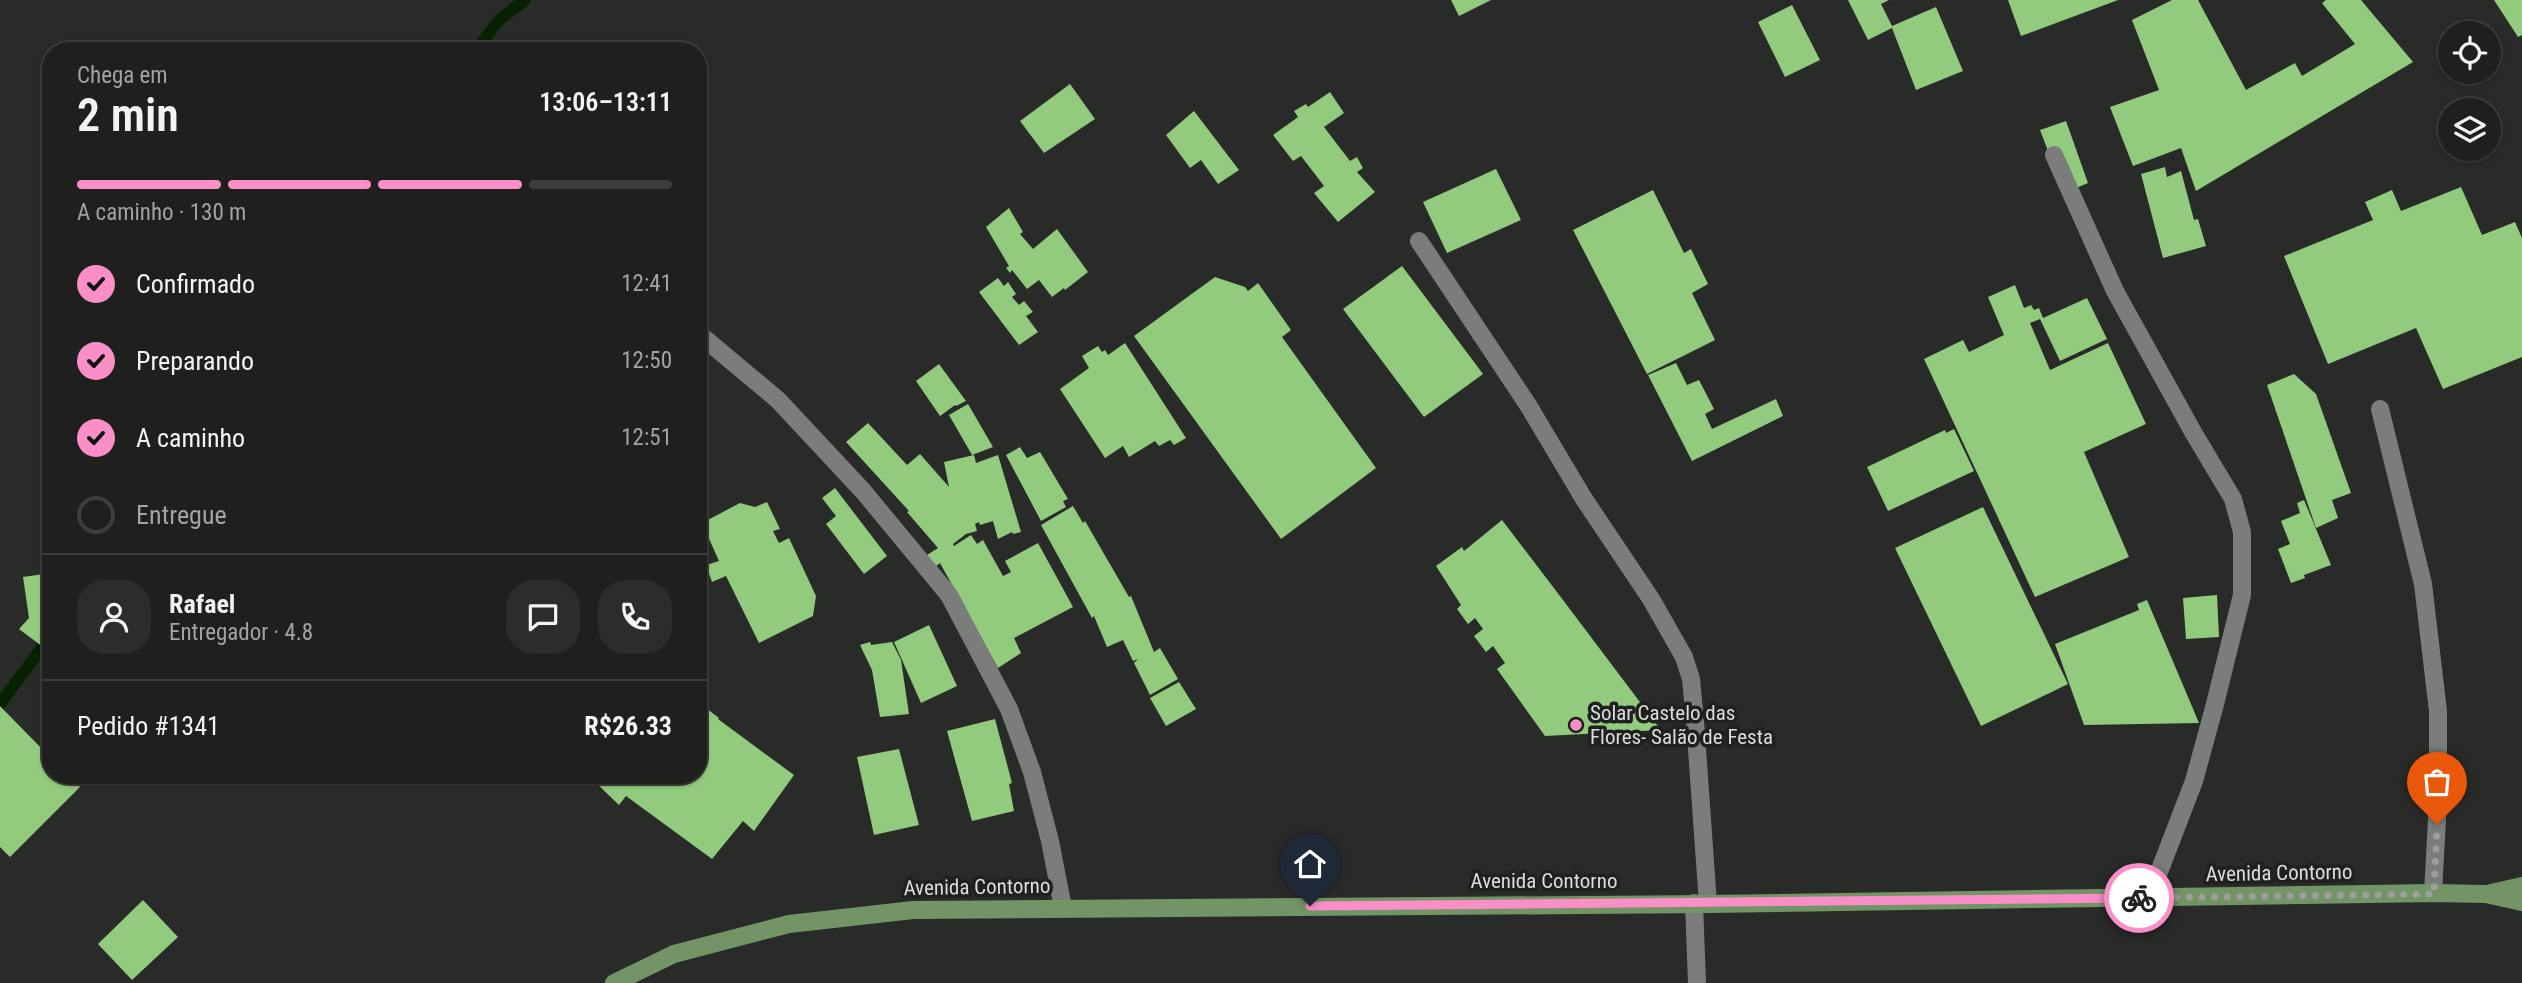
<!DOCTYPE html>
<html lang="pt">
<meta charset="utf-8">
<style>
body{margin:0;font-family:"Roboto Condensed",sans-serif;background:#2c2d2b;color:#f1f3f6;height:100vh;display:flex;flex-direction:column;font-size:26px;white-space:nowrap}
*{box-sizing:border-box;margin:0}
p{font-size:23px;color:#a1a3a4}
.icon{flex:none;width:38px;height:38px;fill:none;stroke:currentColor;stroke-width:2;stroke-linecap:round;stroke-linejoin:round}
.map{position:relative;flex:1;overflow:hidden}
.panel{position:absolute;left:42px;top:42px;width:665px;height:742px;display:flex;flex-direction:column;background:#1f201e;border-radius:28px;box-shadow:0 2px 5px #0004,0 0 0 2px #3c3e3c}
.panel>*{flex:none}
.tools{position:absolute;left:2438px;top:21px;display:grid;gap:14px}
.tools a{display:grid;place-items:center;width:63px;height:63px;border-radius:50%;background:#1f201e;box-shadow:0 2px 5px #0004,0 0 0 2px #3c3e3c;font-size:35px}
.pin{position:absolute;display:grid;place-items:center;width:60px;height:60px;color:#fff;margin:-72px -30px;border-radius:50% 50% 50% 0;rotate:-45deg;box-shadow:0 0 7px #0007}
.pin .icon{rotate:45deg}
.courier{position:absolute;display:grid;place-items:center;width:70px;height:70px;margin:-35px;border:5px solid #fa8fc8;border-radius:50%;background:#fff;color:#222;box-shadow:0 2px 9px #0007}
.summary em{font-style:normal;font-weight:600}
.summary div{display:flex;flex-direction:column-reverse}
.summary{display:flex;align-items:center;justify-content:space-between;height:119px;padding:0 35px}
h1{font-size:46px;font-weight:600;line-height:52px}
.bar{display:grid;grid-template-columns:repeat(4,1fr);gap:10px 7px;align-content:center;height:84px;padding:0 35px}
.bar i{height:9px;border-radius:5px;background:#3c3e3c}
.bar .on{background:#fa8fc8}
.bar p{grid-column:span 4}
.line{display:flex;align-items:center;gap:18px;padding:0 35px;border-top:2px solid #3c3e3c}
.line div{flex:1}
.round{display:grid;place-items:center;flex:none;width:74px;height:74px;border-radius:28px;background:#2c2d2b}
ol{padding:0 35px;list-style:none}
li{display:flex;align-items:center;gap:21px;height:77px}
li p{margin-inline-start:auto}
li .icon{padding:7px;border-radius:50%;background:#fa8fc8;color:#111;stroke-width:4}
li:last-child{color:#a1a3a4}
li i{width:38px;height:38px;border:4px solid #3c3e3c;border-radius:50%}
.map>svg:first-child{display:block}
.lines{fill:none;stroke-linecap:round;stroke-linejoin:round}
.stream{stroke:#072200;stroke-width:12}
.building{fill:#92ca7e}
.service{stroke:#7a7d79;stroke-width:18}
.minor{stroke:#7a7d79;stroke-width:18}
.primary{stroke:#739467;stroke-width:18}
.done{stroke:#9d9f9c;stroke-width:7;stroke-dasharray:0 12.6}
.route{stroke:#fa8fc8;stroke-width:9}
.poi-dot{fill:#fa8fc8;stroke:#1f211e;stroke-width:2.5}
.labels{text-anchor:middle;stroke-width:7;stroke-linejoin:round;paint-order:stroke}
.poi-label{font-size:21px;fill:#dbdddb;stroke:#1f211e;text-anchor:start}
.street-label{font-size:21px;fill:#dbdddb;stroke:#1f211e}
</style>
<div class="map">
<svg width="2522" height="983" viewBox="0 0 2522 983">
<rect width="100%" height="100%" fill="#292b28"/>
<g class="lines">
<g class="stream">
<polyline points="476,51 499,20 525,0"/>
<polyline points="0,704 51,635"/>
</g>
</g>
<g class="building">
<polygon points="1451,0 1491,0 1459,16"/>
<polygon points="1848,0 1889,0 1881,4 1892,26 1936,7 1963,71 1916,90 1892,28 1868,40"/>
<polygon points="2008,0 2118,0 2021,36"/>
<polygon points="2172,0 2198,0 2246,90 2295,63 2302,76 2355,44 2325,7 2322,3 2326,0 2361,0 2413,62 2196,191 2181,148 2133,166 2110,107 2159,90 2132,20"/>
<polygon points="2494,0 2522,0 2522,35 2518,37"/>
<polygon points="1792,5 1820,60 1785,77 1758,22"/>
<polygon points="1070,84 1095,119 1044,153 1020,121"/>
<polygon points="1330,92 1344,113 1324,127 1350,161 1357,157 1363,168 1357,172 1375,192 1338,222 1314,193 1324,186 1301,156 1293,161 1273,135 1298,117 1294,111 1306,104 1308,107"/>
<polygon points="1194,111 1239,170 1218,184 1201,160 1190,168 1166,135"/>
<polygon points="2066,121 2088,183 2064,193 2040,130"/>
<polygon points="2165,167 2167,177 2181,171 2194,220 2198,219 2206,246 2163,258 2141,174"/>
<polygon points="1496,169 1521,220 1447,253 1423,202"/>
<polygon points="2461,187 2482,235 2515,222 2522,238 2522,357 2443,389 2416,328 2328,364 2284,256 2373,220 2365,202 2392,190 2401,211"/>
<polygon points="1653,190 1684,253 1691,249 1708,284 1692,293 1715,340 1647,374 1573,230"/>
<polygon points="1009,208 1023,232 1020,234 1033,249 1057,229 1088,272 1065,290 1064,288 1052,297 1039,280 1027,289 1012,270 1010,273 1006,268 1009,266 986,227"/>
<polygon points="1402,266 1483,374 1424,417 1343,309"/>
<polygon points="1215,277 1245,287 1248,291 1258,283 1291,330 1282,337 1376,468 1281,539 1134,336"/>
<polygon points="998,278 1004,286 1008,282 1016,294 1012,297 1019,305 1024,301 1033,312 1026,316 1038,332 1019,345 979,292"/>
<polygon points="2015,285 2024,308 2031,305 2034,310 2039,308 2043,318 2087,298 2107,339 2060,361 2040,319 2030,323 2050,370 2108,343 2146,424 2084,452 2129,557 2035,597 1924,359 1963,340 1969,352 2004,335 1988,297"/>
<polygon points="1125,343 1186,438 1174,445 1170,440 1159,446 1155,441 1129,457 1123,446 1105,458 1060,389 1089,368 1082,356 1098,346 1102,352 1105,350 1108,355"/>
<polygon points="1676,363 1687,385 1699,380 1714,409 1705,414 1712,429 1776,399 1783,416 1692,461 1648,375"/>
<polygon points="939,364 966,401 956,406 955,405 940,416 916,381"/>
<polygon points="2294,374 2316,394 2351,493 2332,500 2338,518 2316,528 2267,385"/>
<polygon points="968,404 993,447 972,455 949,415"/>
<polygon points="868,423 907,465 920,454 949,487 944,462 974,455 976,463 998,455 1021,532 1013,534 1012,532 998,539 993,521 980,525 979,522 975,524 977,531 966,534 953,544 954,546 971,535 977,544 983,540 1003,576 1011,572 1005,561 1038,543 1073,607 1014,638 1021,653 998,668 940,563 935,567 927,555 938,548 907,512 909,511 846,442"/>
<polygon points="1954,429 1974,471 1888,511 1867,467 1945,430 1946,433"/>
<polygon points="1020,447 1027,458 1040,452 1068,499 1063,501 1066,507 1041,521 1006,455"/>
<polygon points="835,488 887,556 864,574 826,524 836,516 822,498"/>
<polygon points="2304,500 2331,565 2304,575 2305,578 2291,583 2278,549 2290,544 2281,521 2300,513 2297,503"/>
<polygon points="767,502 780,529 773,531 779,543 789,538 816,596 813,616 759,643 726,576 712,582 706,565 719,561 702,523 740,503 755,507"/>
<polygon points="1073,506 1083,523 1085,521 1129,597 1131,596 1154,652 1160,648 1178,679 1150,695 1134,663 1138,659 1133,661 1123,640 1107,647 1094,616 1092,618 1041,525"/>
<polygon points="1983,507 2068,684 1981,726 1895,548"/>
<polygon points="1502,520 1563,600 1661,730 1545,736 1497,669 1505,663 1493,646 1486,652 1474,636 1483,629 1475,618 1468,624 1457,609 1461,605 1436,566 1462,547 1464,551"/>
<polygon points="51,573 51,653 19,629 29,618 23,577"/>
<polygon points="2217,595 2219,637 2186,639 2183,598"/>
<polygon points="2147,600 2199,723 2084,725 2055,644 2139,610 2137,604"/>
<polygon points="929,625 957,686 921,703 894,642"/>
<polygon points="870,642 871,645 892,642 901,660 909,714 880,717 872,670 860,645"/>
<polygon points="1179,682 1196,709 1166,726 1150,698"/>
<polygon points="698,702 719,718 718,719 794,775 754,831 743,821 712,859 626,796 619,805 593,780 596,775 698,775"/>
<polygon points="0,706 51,758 51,775 68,775 80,787 10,857 0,847"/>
<polygon points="995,719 1012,783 1009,784 1014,811 972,821 947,731"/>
<polygon points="899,749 919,825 874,835 857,757"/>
<polygon points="143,900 178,937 132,980 98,944"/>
</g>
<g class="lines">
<g class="service">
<polyline points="2054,155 2115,291 2193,432 2233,499 2242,532 2242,595 2214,708 2194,781 2149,898"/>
<polyline points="1419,241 1528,405 1584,499 1651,599 1684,657 1691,679 1695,721 1708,904"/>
<polyline points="698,333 778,400 863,491 949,595 1009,709 1032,772 1050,841 1063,908"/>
<polyline points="2380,409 2423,584 2438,711 2438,801 2433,893"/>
</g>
<polyline class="minor" points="1694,903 1697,983"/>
<g class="primary">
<polyline points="2491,893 2522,886"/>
<polyline points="614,983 674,954 789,924 913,910 1708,904 2433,893 2486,894 2522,902"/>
</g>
</g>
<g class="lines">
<polyline class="done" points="2139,898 2434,894 2437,824"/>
<polyline class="route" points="1310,906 2139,898"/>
</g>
<circle class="poi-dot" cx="1576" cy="725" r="7"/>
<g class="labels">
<g class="poi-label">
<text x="1590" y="720">Solar Castelo das<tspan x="1590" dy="24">Flores- Salão de Festa</tspan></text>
</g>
<g class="street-label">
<text transform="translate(2279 873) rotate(-1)" y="7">Avenida Contorno</text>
<text x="1544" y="888">Avenida Contorno</text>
<text transform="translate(977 887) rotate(-1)" y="7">Avenida Contorno</text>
</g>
</g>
</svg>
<div class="tools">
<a><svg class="icon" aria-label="locate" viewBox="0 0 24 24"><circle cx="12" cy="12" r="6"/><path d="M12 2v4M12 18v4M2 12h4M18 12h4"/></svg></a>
<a><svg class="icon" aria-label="layers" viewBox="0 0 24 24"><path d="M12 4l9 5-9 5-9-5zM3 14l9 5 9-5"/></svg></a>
</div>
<div class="pin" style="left:2437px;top:824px;background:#ea580c"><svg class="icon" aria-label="bag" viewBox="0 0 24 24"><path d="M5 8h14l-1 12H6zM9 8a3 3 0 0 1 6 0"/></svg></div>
<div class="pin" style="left:1310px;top:906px;background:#1f2937"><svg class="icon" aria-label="home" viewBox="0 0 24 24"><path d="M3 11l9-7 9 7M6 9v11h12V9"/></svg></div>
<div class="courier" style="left:2139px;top:898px"><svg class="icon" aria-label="bike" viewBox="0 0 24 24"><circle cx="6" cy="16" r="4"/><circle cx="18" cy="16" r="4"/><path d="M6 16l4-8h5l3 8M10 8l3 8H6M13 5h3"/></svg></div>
<section class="panel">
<div class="summary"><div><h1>2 min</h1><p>Chega em</p></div><em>13:06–13:11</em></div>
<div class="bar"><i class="on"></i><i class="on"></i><i class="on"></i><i></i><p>A caminho · 130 m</p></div>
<ol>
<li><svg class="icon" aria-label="check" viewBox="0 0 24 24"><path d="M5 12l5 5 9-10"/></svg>Confirmado<p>12:41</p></li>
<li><svg class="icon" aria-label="check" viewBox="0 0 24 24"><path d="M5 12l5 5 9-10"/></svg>Preparando<p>12:50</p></li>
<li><svg class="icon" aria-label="check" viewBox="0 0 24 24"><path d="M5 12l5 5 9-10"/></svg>A caminho<p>12:51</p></li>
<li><i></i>Entregue</li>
</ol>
<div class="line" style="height:126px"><a class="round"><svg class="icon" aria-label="person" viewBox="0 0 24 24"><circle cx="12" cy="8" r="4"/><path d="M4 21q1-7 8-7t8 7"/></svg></a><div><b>Rafael</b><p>Entregador · 4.8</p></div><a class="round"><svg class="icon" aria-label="chat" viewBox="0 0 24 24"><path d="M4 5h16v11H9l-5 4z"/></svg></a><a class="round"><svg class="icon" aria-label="phone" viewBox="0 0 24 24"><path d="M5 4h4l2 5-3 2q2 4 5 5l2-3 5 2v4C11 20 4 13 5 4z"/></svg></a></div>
<div class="line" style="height:91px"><div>Pedido #1341</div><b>R$26.33</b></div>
</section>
</div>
